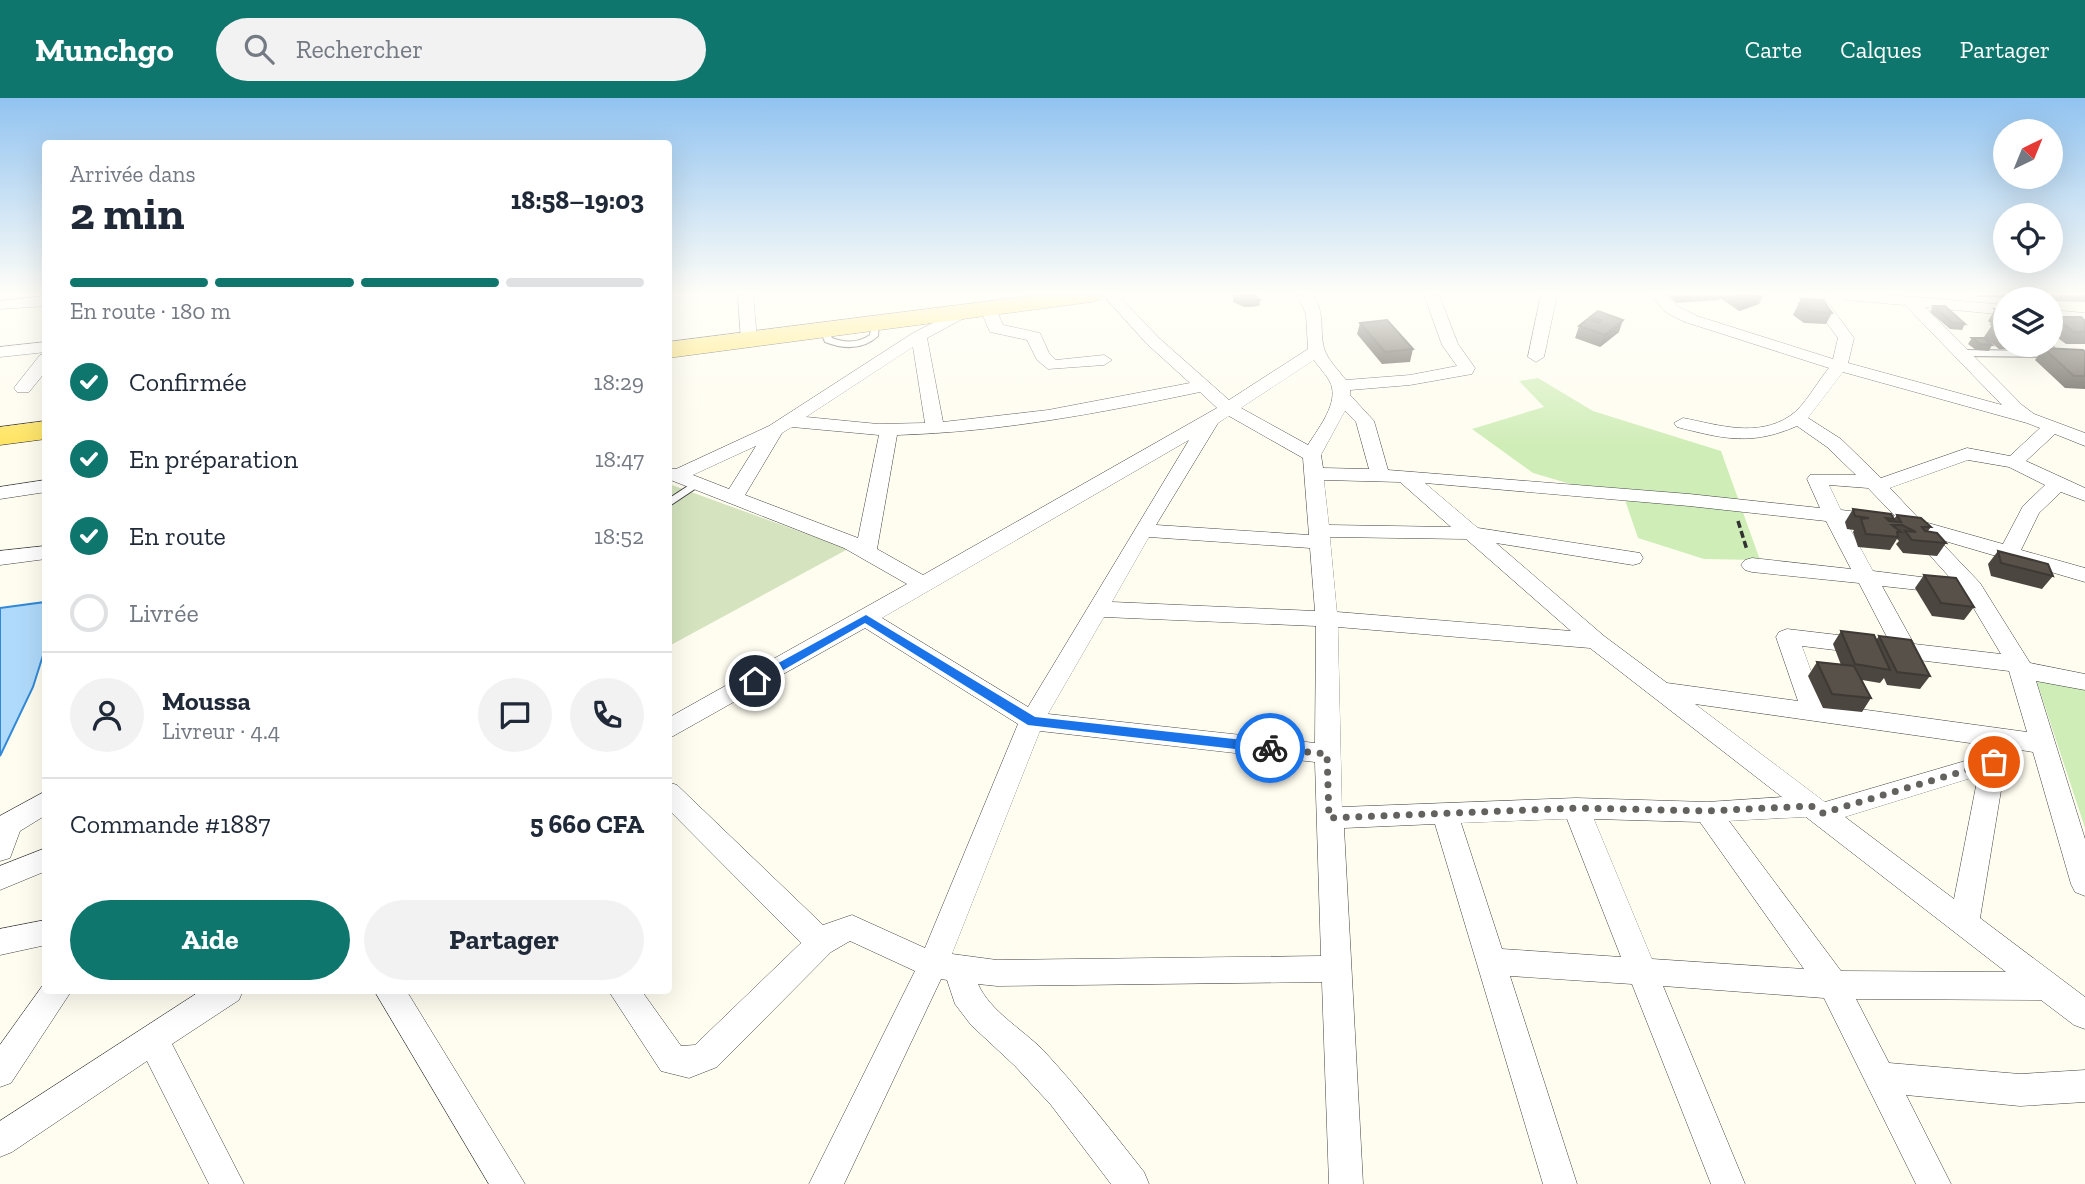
<!DOCTYPE html>
<html lang="fr">
<meta charset="utf-8">
<style>
body{margin:0;font-family:"Zilla Slab",serif;background:#f2f2f3;color:#1f2937;height:100vh;display:flex;flex-direction:column;font-size:26px;white-space:nowrap}
*{box-sizing:border-box;margin:0}
p{font-size:23px;color:#747a83}
.icon{flex:none;width:38px;height:38px;fill:none;stroke:currentColor;stroke-width:2;stroke-linecap:round;stroke-linejoin:round}
.map{position:relative;flex:1;overflow:hidden}
.drawer{position:absolute;left:42px;top:42px;width:630px;height:854px;display:flex;flex-direction:column;background:#fff;border-radius:7px;box-shadow:0 7px 28px #0002}
.drawer>*{flex:none}
.needle{width:46px;rotate:43deg}
.buttons{position:absolute;left:1993px;top:21px;display:grid;gap:14px}
.buttons a{display:grid;place-items:center;width:70px;height:70px;border-radius:50%;background:#fff;box-shadow:0 7px 28px #0002;font-size:35px}
.pin{position:absolute;display:grid;place-items:center;width:60px;height:60px;color:#fff;margin:-30px;border:4px solid #fff;border-radius:50%;box-shadow:0 2px 7px #0007}
.courier{position:absolute;display:grid;place-items:center;width:70px;height:70px;margin:-35px;border:5px solid #1a73e8;border-radius:50%;background:#fff;color:#222;box-shadow:0 2px 9px #0007}
.summary em{font-style:normal;font-weight:700}
.summary div{display:flex;flex-direction:column-reverse}
.summary{display:flex;align-items:center;justify-content:space-between;height:119px;padding:0 28px}
h1{font-size:46px;font-weight:700;line-height:52px}
.bar{display:grid;grid-template-columns:repeat(4,1fr);gap:10px 7px;align-content:center;height:84px;padding:0 28px}
.bar i{height:9px;border-radius:5px;background:#e0e1e3}
.bar .active{background:#0f766e}
.bar p{grid-column:span 4}
.line{display:flex;align-items:center;gap:18px;padding:0 28px;border-top:2px solid #e0e1e3}
.line div{flex:1}
.round{display:grid;place-items:center;flex:none;width:74px;height:74px;border-radius:37px;background:#f2f2f3}
ol{padding:0 28px;list-style:none}
li{display:flex;align-items:center;gap:21px;height:77px}
li p{margin-inline-start:auto}
li .icon{padding:7px;border-radius:50%;background:#0f766e;color:#fff;stroke-width:4}
li:last-child{color:#747a83}
li i{width:38px;height:38px;border:4px solid #e0e1e3;border-radius:50%}
.action{display:flex;gap:14px;margin-top:auto;padding:14px 28px}
.action a{flex:1;height:80px;border-radius:42px;background:#0f766e;color:#fff;font-size:28px;font-weight:700;line-height:80px;text-align:center}
.action a+a{background:#f2f2f3;color:#1f2937}
header{display:flex;align-items:center;gap:42px;box-sizing:border-box;height:98px;padding:0 35px;background:#0f766e;color:#fff}
header strong{font-size:33px}
nav{display:flex;gap:38px;margin-inline-start:auto;font-size:24px}
.search{width:490px;height:63px;background:#f2f2f3;display:flex;align-items:center;gap:18px;box-sizing:border-box;padding:0 24px;border-radius:38px;color:#747a83;font-size:26px}
.map>svg:first-child{display:block}
.green{fill:#cfedb6}
.cemetery{fill:#d5e4bf}
.water{fill:#b0dafb;stroke:#3289d7;stroke-width:2}
.lines{fill:none;stroke-linecap:round;stroke-linejoin:round}
.service-casing{stroke:#424242;stroke-width:2}
.minor-casing{stroke:#424242;stroke-width:1}
.primary-casing{stroke:#202020;stroke-width:1}
.path{stroke:#313131;stroke-width:3.5;stroke-dasharray:7 3.5;stroke-linecap:butt}
.service{fill:#fff;fill-rule:evenodd}
.minor{fill:#fff;fill-rule:evenodd}
.primary{fill:#ffe460;fill-rule:evenodd}
.wall{fill:#4c4640}
.shaded-wall{fill:#3e3934}
.building{fill:#58514a;stroke:#3e3934;stroke-width:2}
.route{fill:#1a73e8}
.done{stroke:#63625e;stroke-width:7;stroke-dasharray:0 12.6}
</style>
<header>
<strong>Munchgo</strong>
<div class="search"><svg class="icon" aria-label="search" viewBox="0 0 24 24"><circle cx="10" cy="10" r="6"/><path d="M15 15l6 6"/></svg>Rechercher</div>
<nav><a>Carte</a><a>Calques</a><a>Partager</a></nav>
</header>
<div class="map">
<svg width="2085" height="1086" viewBox="0 0 2085 1086">
<rect width="100%" height="100%" fill="#fffdf0"/>
<g class="green">
<polygon points="1538,280 1593,313 1721,353 1760,462 1704,461 1638,440 1625,402 1533,375 1472,331 1544,309 1519,283"/>
<polygon points="2034,575 2085,587 2085,730"/>
</g>
<polygon class="cemetery" points="669,386 848,451 669,548"/>
<polygon class="water" points="45,504 45,551 33,589 0,658 0,510"/>
<g class="lines">
<g class="service-casing">
<g id="service">
<path d="M872,223L879,225L878,238C863,252 843,251 825,244L820,232L827,230L832,240C845,245 858,245 870,237Z"/>
<polygon points="2042,247 2051,247 2061,256 2057,259 1961,258 1957,255 1961,252 2048,253"/>
<polygon points="697,382 701,383 701,387 668,409 668,401"/>
</g>
</g>
<g class="minor-casing">
<g id="minor">
<polygon points="738,197 753,197 757,241 755,244 749,246 741,241"/>
<path d="M1103,197H1118L1159,240L1229,302L1308,251L1306,216L1297,197H1312C1326,214 1319,230 1324,250C1327,261 1339,273 1346,282L1410,277L1457,268L1442,247L1424,197H1439L1458,246L1475,270L1472,276L1410,287L1350,292V297L1374,323L1388,372L1689,396L1820,410L1807,381L1810,377H1856L1827,349L1797,328C1751,348 1724,341 1677,329L1674,325L1683,320C1719,327 1757,340 1790,318C1805,308 1817,284 1829,270L1685,224L1665,214L1651,197H1666L1677,208L1697,218L1833,261L1838,240L1806,197H1822L1854,240L1848,265L2002,307L1905,207L1846,202L1838,197H1891L2006,207V217L1925,209L2022,307L2034,316L2085,335V348L2055,336L2026,363L2085,390V403L2061,394L2039,415L2021,452L2085,470V484L1938,441L1980,485L2030,565L2085,576V592L2036,583L2085,741V798L2075,794L2071,786L2033,654L2008,650L1980,820L2085,899V931L2074,927L2041,902L1856,901L1889,965L2020,976L2085,972V1004L2020,1008L1906,997L1951,1086H1916L1824,900L1663,888L1745,1086H1711L1632,886L1510,878L1577,1086H1543L1435,726L1344,730L1363,1086H1329L1322,884L997,888L978,886C990,913 1022,931 1043,952C1079,991 1111,1032 1144,1074L1149,1086H1111L1051,1007L1015,968L971,927L955,906L947,882L941,881L844,1086H809L915,873L850,843L831,854L717,969L689,980L661,973L608,892H641L681,948L695,947L801,845L668,711V684L677,687L823,827L852,817L925,850L1018,626L865,530L668,641V620L907,486L844,450L668,381V370L676,371L769,328L913,235L962,210L970,215L968,218L927,240L943,324L1048,312L1190,285L1147,246ZM913,249L925,325L878,326L806,319ZM1314,262C1319,270 1331,281 1332,290C1336,309 1317,332 1308,347L1241,310ZM1843,274L2027,325L2040,330L2010,358L1967,350L1881,380L1841,341L1808,320ZM1200,294L1217,310L923,477L877,451L897,337C1000,334 1100,315 1200,294ZM1345,313L1356,324L1369,371L1323,370L1321,357ZM1229,318L1303,360L1309,437L1156,427L1218,325ZM792,329L879,337L858,440L745,397L782,335ZM1189,342L1028,609L882,520ZM756,348L729,391L693,377ZM1968,362L2009,369L2045,387L2023,408L2003,446L1921,423L1890,390ZM1324,382L1400,384L1451,429L1329,427ZM1425,385L1689,408L1826,423L1851,471L1752,460L1745,462L1741,467L1745,472L1752,474L1859,485L1889,543L1787,531L1779,534L1776,539L1798,603L1667,585L1604,538L1496,445L1633,467L1640,465L1643,460L1640,455L1478,430ZM1829,387L1868,390L1895,418L1841,412ZM1847,425L1907,432L1953,483L1873,473ZM1149,439L1310,450L1315,513L1112,504ZM1330,439L1466,441L1571,533L1337,514ZM1957,487L1964,494L2001,556L1914,546L1882,488L1947,495L1955,493ZM1104,519L1316,528L1315,645L1048,616ZM1338,529L1590,550L1782,699L1707,704L1576,700L1342,709ZM1802,548L2009,573L2027,634L1823,606ZM1695,606L1984,647L1982,658L1825,704ZM1040,633L1315,664L1321,858L997,862L952,856ZM1978,678L1954,801L1845,719ZM1806,719L2006,874L1841,873L1729,723ZM1567,721L1621,859L1502,851L1461,725ZM1594,721L1700,724L1804,871L1652,861Z"/>
<polygon points="1541,197 1557,197 1544,259 1536,264 1528,259"/>
<polygon points="46,198 46,208 0,211 0,203"/>
<polygon points="988,206 996,211 1003,227 1040,235 1049,255 1056,262 1104,257 1112,262 1104,267 1048,271 1037,262 1027,242 990,234 980,211"/>
<polygon points="2051,212 2085,215 2085,225 2051,222"/>
<polygon points="46,244 46,254 0,259 0,249"/>
<polygon points="46,256 46,273 29,294 17,294 14,290 17,286 40,257"/>
<polygon points="46,382 46,394 0,401 0,389"/>
<polygon points="46,448 46,461 0,467 0,453"/>
<polygon points="46,693 46,717 20,733 10,760 0,763 0,718"/>
<polygon points="46,750 46,773 0,792 0,768"/>
<polygon points="46,822 46,847 0,857 0,831"/>
<polygon points="46,883 46,892 72,892 11,985 0,989 0,947"/>
<polygon points="202,892 243,892 239,902 172,946 244,1086 209,1086 147,963 12,1054 0,1059 0,1023"/>
<polygon points="374,892 406,892 525,1086 489,1086"/>
</g>
</g>
<g class="primary-casing">
<g id="primary">
<polygon points="1037,197 1103,197 1100,202 1091,204 668,260 668,244"/>
<polygon points="46,323 46,341 0,347 0,329"/>
</g>
</g>
<polyline class="path" points="1738,423 1747,452"/>
<use href="#service" class="service"/>
<use href="#minor" class="minor"/>
<use href="#primary" class="primary"/>
</g>
<g class="wall">
<polygon points="1668,197 1763,197 1759,206 1739,213 1720,200 1719,202 1676,205"/>
<polygon points="1974,197 2085,197 2085,204 2051,203 2051,201 1977,199"/>
<polygon points="1233,198 1260,202 1259,208 1244,209 1233,204"/>
<polygon points="1801,201 1832,215 1826,226 1804,225 1793,217"/>
<polygon points="1933,208 1965,226 1962,232 1950,231 1930,214"/>
<polygon points="1995,211 2006,211 2006,247 2047,247 2044,250 2085,254 2085,291 2065,290 2035,262 2043,251 1999,251 1984,239 1992,227 1994,228 1988,223"/>
<polygon points="1598,213 1619,234 1600,249 1575,240 1579,228 1589,222 1590,219"/>
<polygon points="2054,219 2085,223 2085,246 2066,246 2051,235 2051,223"/>
<polygon points="1360,225 1413,251 1410,264 1382,266 1357,236"/>
<polygon points="1972,240 1992,247 1989,253 1976,252 1968,246"/>
<polygon points="1853,411 1894,421 1897,417 1931,429 1928,433 1946,445 1937,458 1903,455 1896,446 1899,443 1897,441 1890,452 1858,449 1853,434 1854,432 1847,431 1845,424"/>
<polygon points="1998,453 2053,478 2042,491 1991,478 1988,466"/>
<polygon points="1924,477 1974,509 1964,522 1932,518 1915,490"/>
<polygon points="1841,533 1876,542 1879,538 1930,578 1920,591 1887,587 1884,580 1880,585 1862,582 1871,600 1862,614 1823,610 1808,578 1817,564 1841,567 1833,546"/>
</g>
<g class="shaded-wall">
<polygon points="1757,197 1763,197 1759,206 1739,213 1745,201"/>
<polygon points="1260,202 1259,208 1244,209 1245,203"/>
<polygon points="1623,222 1619,234 1600,249 1605,237"/>
</g>
<g class="building">
<polygon points="1245,197 1255,197 1260,202 1245,203 1233,198"/>
<polygon points="1738,197 1757,197 1745,201"/>
<polygon points="1801,201 1823,202 1832,215 1810,213 1798,205 1807,207"/>
<polygon points="1933,208 1945,208 1965,226 1953,225"/>
<polygon points="1995,211 2006,211 2006,219"/>
<polygon points="1598,213 1623,222 1605,237 1579,228 1588,221 1599,225 1601,222 1590,219"/>
<polygon points="2054,219 2081,219 2085,223 2085,234 2074,234"/>
<polygon points="1387,222 1413,251 1385,254 1360,225"/>
<polygon points="1992,227 2006,228 2006,238"/>
<polygon points="1972,240 1985,240 1992,247 1980,246"/>
<polygon points="2043,250 2083,252 2085,254 2085,278 2074,278"/>
<polygon points="1853,411 1891,416 1894,421 1886,420 1889,423 1901,424 1897,417 1921,420 1931,429 1922,429 1925,433 1937,435 1946,445 1912,442 1905,433 1916,434 1902,427 1892,427 1901,434 1897,434 1898,439 1866,436 1861,421 1869,420 1855,418"/>
<polygon points="1998,453 2048,466 2053,478 2001,465"/>
<polygon points="1924,477 1956,480 1974,509 1941,505"/>
<polygon points="1841,533 1874,537 1890,572 1855,566"/>
<polygon points="1879,538 1911,542 1930,578 1897,574"/>
<polygon points="1817,564 1854,568 1871,600 1832,596"/>
</g>
<linearGradient id="sky" x2="0" y2="1"><stop stop-color="#91c3f0"/><stop offset="0.56" stop-color="#fffef8"/><stop offset="1" stop-color="#fffef8" stop-opacity="0"/></linearGradient>
<rect width="2085" height="349" fill="url(#sky)"/>
<polygon class="route" points="866,517 1035,619 1270,645 1277,650 1270,655 1028,627 865,525 759,586 751,586 751,580"/>
<g class="lines">
<polyline class="done" points="1270,650 1327,656 1329,720 1576,710 1707,713 1811,708 1823,715 1994,664"/>
</g>
</svg>
<div class="buttons">
<a><svg class="needle" viewBox="-14 -14 28 28"><path d="M0-13l5 13h-10z" fill="#e53935"/><path d="M0 13l5-13h-10z" fill="#747a83"/></svg></a>
<a><svg class="icon" aria-label="locate" viewBox="0 0 24 24"><circle cx="12" cy="12" r="6"/><path d="M12 2v4M12 18v4M2 12h4M18 12h4"/></svg></a>
<a><svg class="icon" aria-label="layers" viewBox="0 0 24 24"><path d="M12 4l9 5-9 5-9-5zM3 14l9 5 9-5"/></svg></a>
</div>
<div class="pin" style="left:1994px;top:664px;background:#ea580c"><svg class="icon" aria-label="bag" viewBox="0 0 24 24"><path d="M5 8h14l-1 12H6zM9 8a3 3 0 0 1 6 0"/></svg></div>
<div class="pin" style="left:755px;top:583px;background:#1f2937"><svg class="icon" aria-label="home" viewBox="0 0 24 24"><path d="M3 11l9-7 9 7M6 9v11h12V9"/></svg></div>
<div class="courier" style="left:1270px;top:650px"><svg class="icon" aria-label="bike" viewBox="0 0 24 24"><circle cx="6" cy="16" r="4"/><circle cx="18" cy="16" r="4"/><path d="M6 16l4-8h5l3 8M10 8l3 8H6M13 5h3"/></svg></div>
<section class="drawer">
<div class="summary"><div><h1>2 min</h1><p>Arrivée dans</p></div><em>18:58–19:03</em></div>
<div class="bar"><i class="active"></i><i class="active"></i><i class="active"></i><i></i><p>En route · 180 m</p></div>
<ol>
<li><svg class="icon" aria-label="check" viewBox="0 0 24 24"><path d="M5 12l5 5 9-10"/></svg>Confirmée<p>18:29</p></li>
<li><svg class="icon" aria-label="check" viewBox="0 0 24 24"><path d="M5 12l5 5 9-10"/></svg>En préparation<p>18:47</p></li>
<li><svg class="icon" aria-label="check" viewBox="0 0 24 24"><path d="M5 12l5 5 9-10"/></svg>En route<p>18:52</p></li>
<li><i></i>Livrée</li>
</ol>
<div class="line" style="height:126px"><a class="round"><svg class="icon" aria-label="person" viewBox="0 0 24 24"><circle cx="12" cy="8" r="4"/><path d="M4 21q1-7 8-7t8 7"/></svg></a><div><b>Moussa</b><p>Livreur · 4.4</p></div><a class="round"><svg class="icon" aria-label="chat" viewBox="0 0 24 24"><path d="M4 5h16v11H9l-5 4z"/></svg></a><a class="round"><svg class="icon" aria-label="phone" viewBox="0 0 24 24"><path d="M5 4h4l2 5-3 2q2 4 5 5l2-3 5 2v4C11 20 4 13 5 4z"/></svg></a></div>
<div class="line" style="height:91px"><div>Commande #1887</div><b>5 660 CFA</b></div>
<div class="action"><a>Aide</a><a>Partager</a></div>
</section>
</div>
